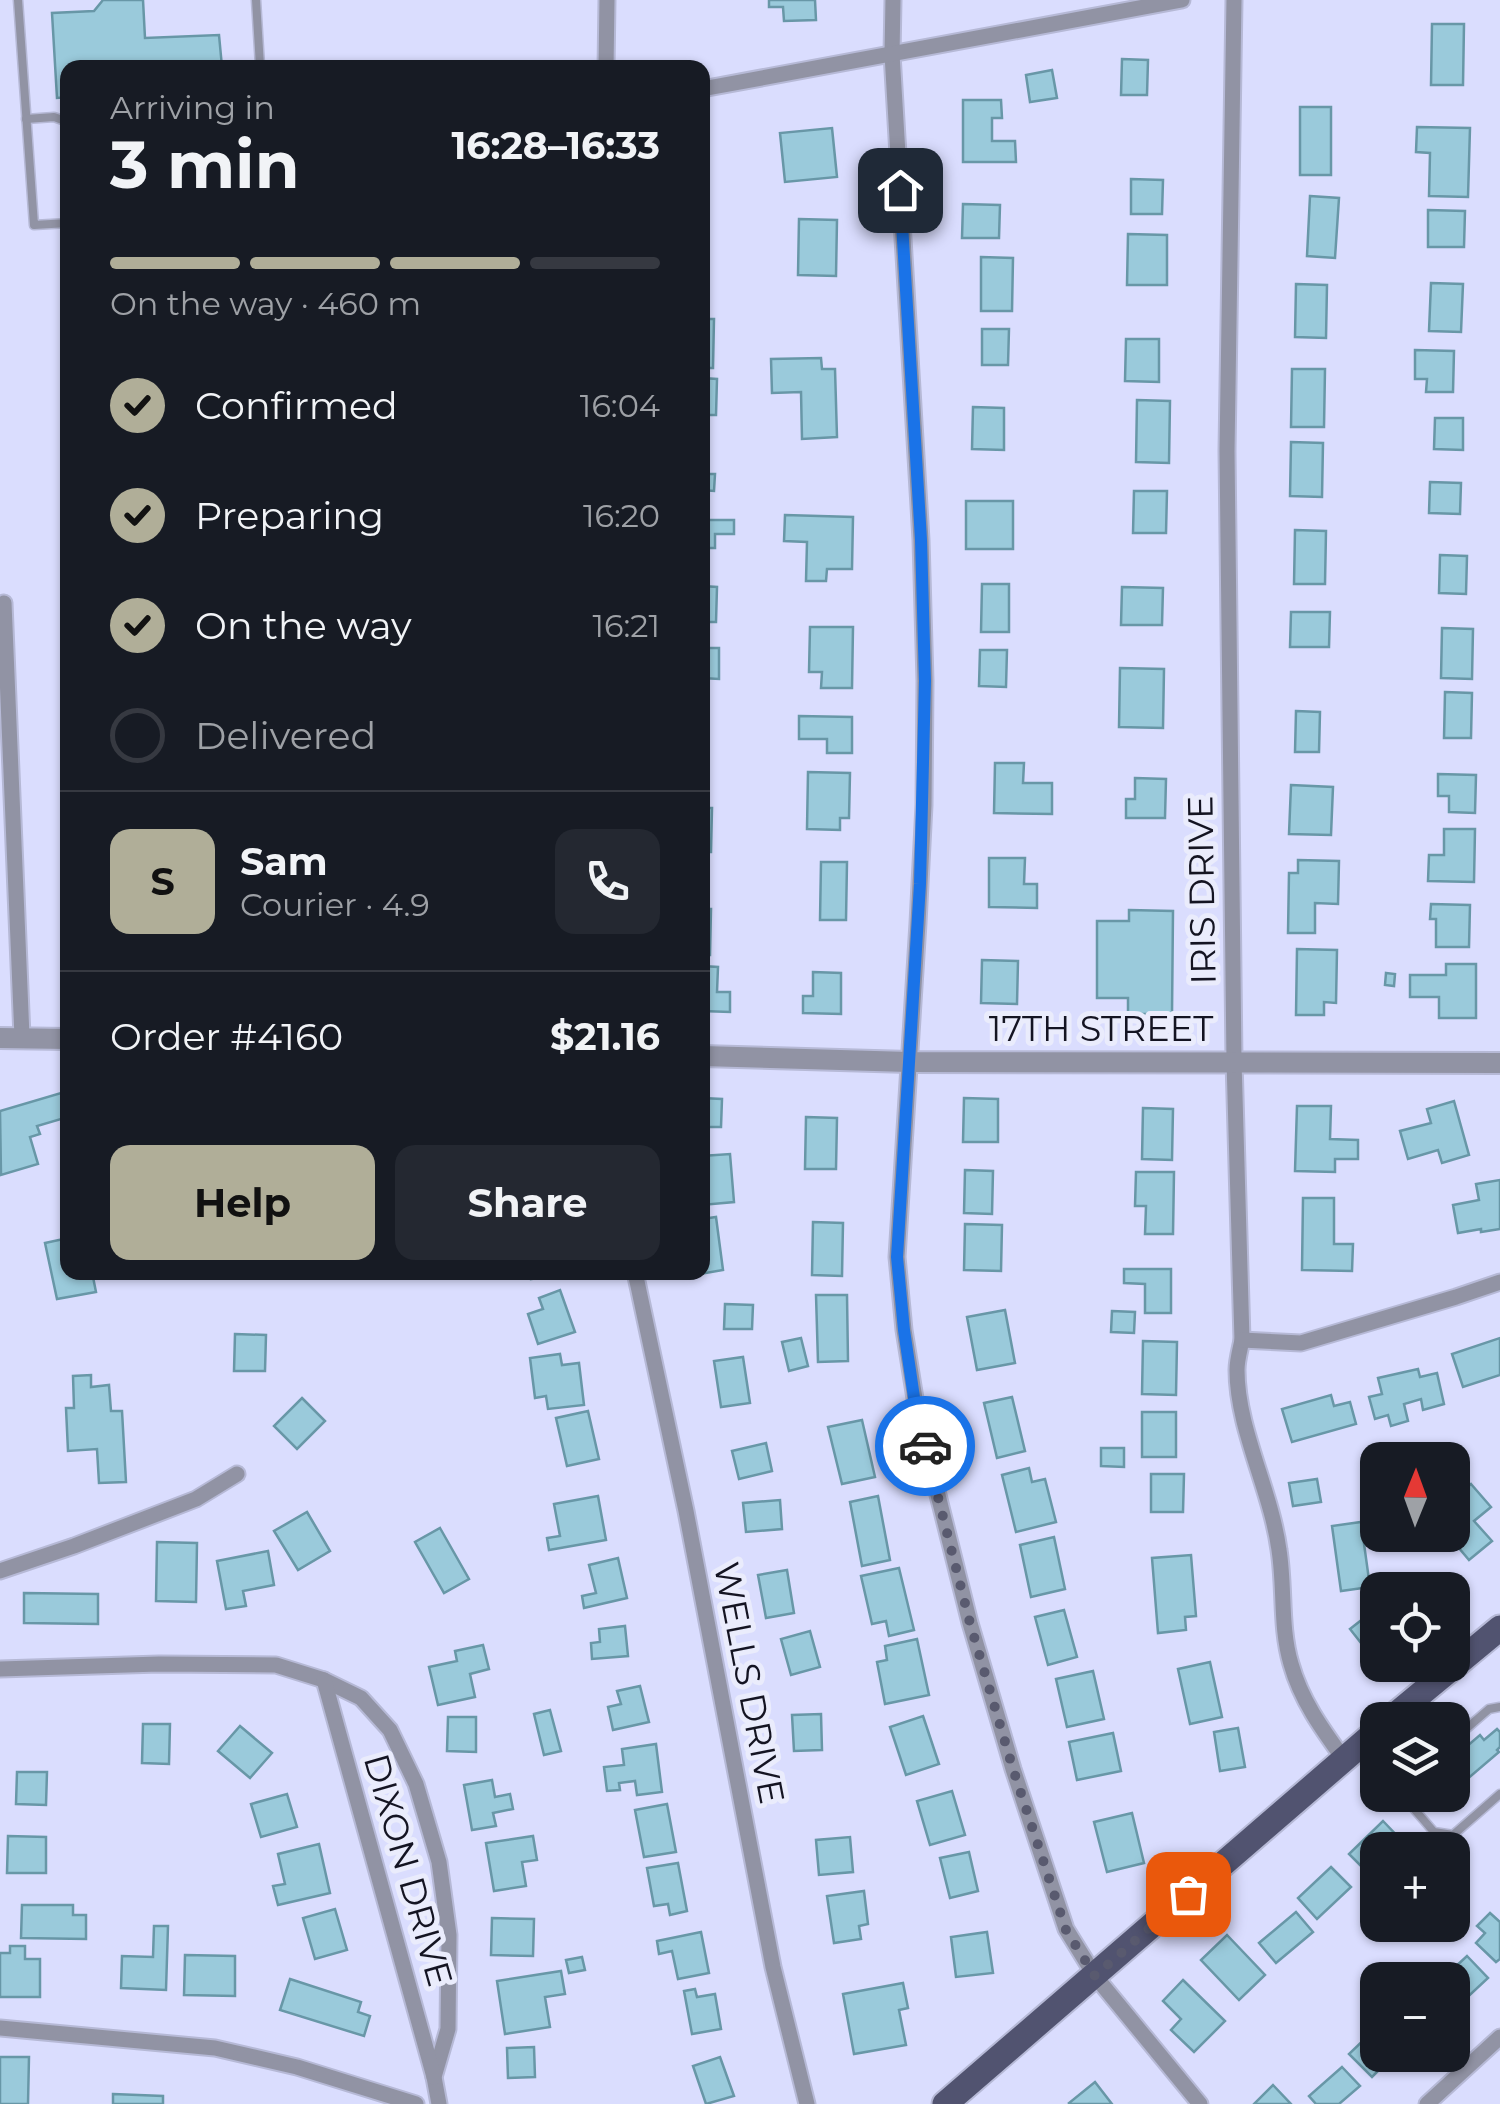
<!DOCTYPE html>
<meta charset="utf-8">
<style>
body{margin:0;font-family:Montserrat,sans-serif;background:#242831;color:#f1f3f6;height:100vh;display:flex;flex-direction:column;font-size:38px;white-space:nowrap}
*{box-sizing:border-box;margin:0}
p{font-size:32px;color:#9ea1a6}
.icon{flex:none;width:55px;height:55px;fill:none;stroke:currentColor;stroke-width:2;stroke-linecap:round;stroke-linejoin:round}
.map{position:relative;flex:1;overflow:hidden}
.panel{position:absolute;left:60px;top:60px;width:650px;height:1220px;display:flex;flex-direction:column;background:#171b24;border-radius:20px;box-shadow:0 2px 8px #0004}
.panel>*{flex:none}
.needle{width:65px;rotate:1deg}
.tools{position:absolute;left:1360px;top:1442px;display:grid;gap:20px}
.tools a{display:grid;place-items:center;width:110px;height:110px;border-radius:20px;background:#171b24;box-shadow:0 2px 8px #0004;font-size:50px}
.pin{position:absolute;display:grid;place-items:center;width:85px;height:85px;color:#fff;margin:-42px;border-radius:20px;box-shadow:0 5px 15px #0006}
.courier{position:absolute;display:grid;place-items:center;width:100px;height:100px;margin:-50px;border:8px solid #1a73e8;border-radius:50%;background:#fff;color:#222;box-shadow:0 2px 12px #0007}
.overview em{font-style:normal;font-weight:700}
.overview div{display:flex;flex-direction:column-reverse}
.overview{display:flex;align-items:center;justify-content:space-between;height:170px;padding:0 50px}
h1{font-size:65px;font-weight:700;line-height:75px}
.bar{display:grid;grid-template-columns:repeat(4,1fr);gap:15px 10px;align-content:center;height:120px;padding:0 50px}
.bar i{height:12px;border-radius:8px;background:#363941}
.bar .on{background:#b0ae98}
.bar p{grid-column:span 4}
.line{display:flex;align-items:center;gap:25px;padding:0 50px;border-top:2px solid #363941}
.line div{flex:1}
.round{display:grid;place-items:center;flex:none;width:105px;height:105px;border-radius:20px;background:#242831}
ol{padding:0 50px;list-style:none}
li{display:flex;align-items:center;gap:30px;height:110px}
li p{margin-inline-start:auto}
li .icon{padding:10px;border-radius:50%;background:#b0ae98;color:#111;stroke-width:4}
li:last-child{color:#9ea1a6}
li i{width:55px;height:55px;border:5px solid #363941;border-radius:50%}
.cta{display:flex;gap:20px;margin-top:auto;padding:20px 50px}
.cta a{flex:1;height:115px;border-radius:20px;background:#b0ae98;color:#111;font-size:40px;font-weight:700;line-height:115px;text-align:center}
.cta a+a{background:#242831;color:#f1f3f6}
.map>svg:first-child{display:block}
.building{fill:#9acadb;stroke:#6897a7;stroke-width:2.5}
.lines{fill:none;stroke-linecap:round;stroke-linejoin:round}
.service-casing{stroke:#b6b9d6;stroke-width:11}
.minor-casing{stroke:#b6b9d6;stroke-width:19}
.tertiary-casing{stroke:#b6b9d6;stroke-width:24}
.primary-casing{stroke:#b6b9d6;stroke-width:29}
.service{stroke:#9193a4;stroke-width:8}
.minor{stroke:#9193a4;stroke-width:15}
.tertiary{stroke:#9193a4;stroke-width:20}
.primary{stroke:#515370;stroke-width:25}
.done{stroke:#595a6f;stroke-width:10;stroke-dasharray:0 18}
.route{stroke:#1a73e8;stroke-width:12}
.labels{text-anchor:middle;stroke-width:10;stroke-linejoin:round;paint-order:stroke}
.street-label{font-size:35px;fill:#141422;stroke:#eaecfc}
</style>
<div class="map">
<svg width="1500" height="2104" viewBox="0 0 1500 2104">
<rect width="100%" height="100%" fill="#daddfe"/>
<g class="building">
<polygon points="103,0 143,0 145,38 219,35 222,67 68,68 68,97 57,98 52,13 94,11"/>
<polygon points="769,0 815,0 816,20 784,21 783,7 769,7"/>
<polygon points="1432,24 1464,24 1463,85 1431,85"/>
<polygon points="1122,59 1148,60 1147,95 1121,95"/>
<rect x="508" y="64" width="39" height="4"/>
<polygon points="1052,70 1057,98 1030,102 1026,75"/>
<polygon points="963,100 1001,100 1002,118 992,118 992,141 1015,141 1016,162 963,162"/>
<rect x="1300" y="107" width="31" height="68"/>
<polygon points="1417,127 1470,128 1468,197 1429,196 1430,153 1416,152"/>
<polygon points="832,128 837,177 785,182 780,133"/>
<polygon points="1131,179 1163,180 1162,214 1131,214"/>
<polygon points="1310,196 1339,198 1335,258 1307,256"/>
<polygon points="963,204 1000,205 999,238 962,238"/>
<polygon points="1428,210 1465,211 1464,247 1428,247"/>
<polygon points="799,219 837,220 836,276 798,275"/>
<polygon points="1128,234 1167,235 1167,285 1127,285"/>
<polygon points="981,257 1013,258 1012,311 981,311"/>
<polygon points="1431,283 1463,284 1461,332 1429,331"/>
<polygon points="1296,284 1327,285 1326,338 1295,337"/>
<polygon points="702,319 714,319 713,368 702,368"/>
<polygon points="982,329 1009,329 1008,365 982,365"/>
<polygon points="1126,339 1159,339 1159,382 1125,381"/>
<polygon points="1415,350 1454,351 1453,392 1426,392 1427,379 1415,379"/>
<polygon points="821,358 822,369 835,369 837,437 802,439 801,392 772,393 771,359"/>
<polygon points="1292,369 1325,369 1324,427 1291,427"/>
<polygon points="702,378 717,379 716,415 704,415 704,430"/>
<polygon points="1137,400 1170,401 1169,463 1136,462"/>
<polygon points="973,407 1004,408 1004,450 972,449"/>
<polygon points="1435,418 1463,418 1463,450 1434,449"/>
<polygon points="1291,442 1323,443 1322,497 1290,496"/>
<polygon points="702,474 715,474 714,491 702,490"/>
<polygon points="1430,482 1461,483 1460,514 1429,513"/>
<polygon points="1134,491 1167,491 1166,533 1133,533"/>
<rect x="966" y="501" width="47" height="48"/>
<polygon points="785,515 853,517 852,569 827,569 826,581 806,581 807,542 784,541"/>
<polygon points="702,520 734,520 734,534 715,534 715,548 702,548"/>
<polygon points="1295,530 1326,531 1325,584 1294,584"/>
<polygon points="1440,555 1467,556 1466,594 1439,593"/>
<polygon points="982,584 1009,584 1009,632 981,632"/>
<polygon points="702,586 717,587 716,622 702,622"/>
<polygon points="1122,587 1163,588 1162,625 1121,625"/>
<polygon points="1291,612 1330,612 1329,647 1290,647"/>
<polygon points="810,627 853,627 852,688 821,688 822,672 809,672"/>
<polygon points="1442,628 1473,629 1472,679 1441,678"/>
<polygon points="702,648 719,648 719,679 702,678"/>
<polygon points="980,650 1007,650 1006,687 979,686"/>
<polygon points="1120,668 1164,669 1163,728 1119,727"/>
<polygon points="1445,692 1472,693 1471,738 1444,738"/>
<polygon points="1296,711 1320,712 1319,752 1295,752"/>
<polygon points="799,716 852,717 852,753 827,753 827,739 799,739"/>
<polygon points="995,763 1024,763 1023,783 1052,783 1052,814 994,813"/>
<polygon points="808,772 850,773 849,818 840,818 840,830 807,829"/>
<polygon points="1438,774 1476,775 1475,813 1449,812 1449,796 1438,796"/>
<polygon points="1135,778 1166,779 1165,818 1126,818 1126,799 1135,799"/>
<polygon points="1291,785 1333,787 1331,835 1289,834"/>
<polygon points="702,808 712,808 711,852 702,852"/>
<polygon points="1444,829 1475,829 1474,882 1428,881 1429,855 1444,855"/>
<polygon points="989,858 1025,858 1024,884 1037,884 1037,908 989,907"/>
<polygon points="1298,860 1339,861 1338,904 1315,903 1315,933 1288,933 1289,873 1298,873"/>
<polygon points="821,862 847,862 846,920 820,920"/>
<polygon points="1431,904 1470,905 1469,947 1436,947 1436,919 1430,919"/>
<polygon points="702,909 711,909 710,955 702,955"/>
<polygon points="1129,910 1173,911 1172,1014 1128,1014 1128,998 1097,998 1097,921 1129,921"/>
<polygon points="1297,949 1337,950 1336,1003 1324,1002 1324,1015 1296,1015"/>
<polygon points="982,960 1018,961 1017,1004 981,1003"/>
<polygon points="1446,964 1476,964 1476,1018 1439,1018 1439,997 1410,997 1410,975 1446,975"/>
<polygon points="702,966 718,967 717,992 730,992 730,1012 702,1011"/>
<polygon points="813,972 841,973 841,1014 803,1013 803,996 813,996"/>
<polygon points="1386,973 1395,974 1394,986 1385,985"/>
<polygon points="61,1093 68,1117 37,1126 40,1134 30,1137 38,1164 1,1175 0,1111"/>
<polygon points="702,1098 722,1099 721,1127 707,1127 707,1143 702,1143"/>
<polygon points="964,1098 998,1099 998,1142 963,1142"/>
<polygon points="1454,1101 1469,1155 1442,1163 1438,1150 1408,1159 1400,1131 1431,1123 1427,1109"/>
<polygon points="1297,1106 1331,1106 1330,1139 1358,1140 1358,1159 1335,1159 1335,1172 1295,1171"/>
<polygon points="1143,1108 1173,1109 1172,1160 1142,1159"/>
<polygon points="806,1117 837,1118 836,1169 805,1169"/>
<polygon points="730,1154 734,1202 702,1205 702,1156"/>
<polygon points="965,1170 993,1171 992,1214 964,1213"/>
<polygon points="1136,1172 1174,1172 1173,1234 1145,1234 1146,1206 1135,1206"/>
<polygon points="1500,1180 1500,1229 1481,1232 1481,1229 1458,1233 1453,1205 1479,1200 1476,1184"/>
<polygon points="1303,1198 1334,1198 1334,1244 1353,1244 1352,1271 1302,1270"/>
<polygon points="716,1217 723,1270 694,1275 694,1272 702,1272 702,1219"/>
<polygon points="813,1222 843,1223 842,1276 812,1275"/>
<polygon points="965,1224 1002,1225 1001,1271 964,1270"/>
<polygon points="68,1238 68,1272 92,1272 96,1292 57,1299 45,1243"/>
<polygon points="1124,1269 1171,1269 1171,1313 1145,1313 1145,1284 1124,1283"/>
<polygon points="530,1272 558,1272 558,1275 531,1279"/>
<polygon points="560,1290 575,1332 538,1344 528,1314 543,1309 539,1298"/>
<polygon points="816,1295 847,1295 848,1361 818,1362"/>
<polygon points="725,1304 753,1305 752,1329 724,1329"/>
<polygon points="1005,1310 1015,1363 977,1370 967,1317"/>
<polygon points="1112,1311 1135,1312 1134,1333 1111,1332"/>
<polygon points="235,1334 266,1335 265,1371 234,1371"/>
<polygon points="801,1338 808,1366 789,1371 782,1342"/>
<polygon points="1500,1338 1500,1375 1463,1387 1452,1354"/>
<polygon points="1143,1341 1177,1342 1176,1395 1142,1394"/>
<polygon points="560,1354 562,1365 579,1363 584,1405 548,1409 546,1396 535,1398 530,1358"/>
<polygon points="743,1357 750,1403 721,1407 714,1361"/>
<polygon points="1418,1369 1420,1377 1437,1373 1444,1404 1423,1410 1421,1399 1404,1404 1408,1421 1391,1426 1388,1415 1375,1419 1369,1397 1382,1394 1378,1378"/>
<polygon points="91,1375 91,1387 109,1385 111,1411 122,1411 126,1482 99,1483 97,1449 68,1451 66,1408 74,1408 73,1376"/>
<polygon points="1331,1395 1334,1406 1350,1402 1356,1424 1292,1442 1282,1409"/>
<polygon points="1012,1397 1025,1451 997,1458 984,1403"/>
<polygon points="302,1398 325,1421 297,1449 274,1426"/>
<polygon points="588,1411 599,1459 567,1466 556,1418"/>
<rect x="1142" y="1412" width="34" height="45"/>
<polygon points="862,1420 875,1477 842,1484 828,1427"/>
<polygon points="766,1443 772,1471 739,1479 732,1451"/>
<polygon points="1101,1448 1124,1448 1124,1467 1101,1466"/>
<polygon points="1029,1468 1032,1482 1045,1479 1056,1522 1016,1532 1002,1475"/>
<polygon points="1151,1474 1184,1474 1183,1512 1151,1512"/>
<polygon points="1317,1479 1321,1502 1293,1506 1289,1483"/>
<polygon points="1471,1484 1491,1507 1474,1521 1492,1541 1469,1560 1448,1535 1452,1535 1452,1500"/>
<polygon points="598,1496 606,1540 549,1550 547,1538 560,1536 554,1504"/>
<polygon points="878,1496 890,1560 862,1566 850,1502"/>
<polygon points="780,1500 782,1529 746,1532 743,1503"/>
<polygon points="307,1512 330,1551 298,1570 274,1531"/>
<polygon points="1361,1522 1370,1587 1341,1591 1332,1526"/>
<polygon points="440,1528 469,1579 444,1593 415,1542"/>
<polygon points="1054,1537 1065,1589 1031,1597 1020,1545"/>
<polygon points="157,1542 197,1543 196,1602 156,1601"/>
<polygon points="268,1551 274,1585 243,1591 246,1606 226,1609 217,1561"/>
<polygon points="1191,1555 1196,1616 1185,1617 1186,1630 1158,1633 1152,1558"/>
<polygon points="618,1558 627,1598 584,1608 582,1596 596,1593 589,1565"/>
<polygon points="899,1568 914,1630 889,1636 886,1621 872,1624 861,1576"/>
<polygon points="787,1570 794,1613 766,1618 758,1575"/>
<polygon points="24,1593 98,1594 98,1624 24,1623"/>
<polygon points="1378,1607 1378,1652 1372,1657 1350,1629"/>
<polygon points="1064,1610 1077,1657 1048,1665 1035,1617"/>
<polygon points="625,1626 628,1656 592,1659 591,1643 600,1642 599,1629"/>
<polygon points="810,1631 820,1667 791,1675 781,1639"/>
<polygon points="917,1639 929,1695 885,1704 877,1662 887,1660 885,1646"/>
<polygon points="483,1645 489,1669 470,1674 475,1697 438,1705 429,1667 457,1661 455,1651"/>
<polygon points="1210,1662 1222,1717 1190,1724 1178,1669"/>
<polygon points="1093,1671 1104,1719 1067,1727 1056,1679"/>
<polygon points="640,1686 649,1722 613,1730 608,1707 621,1704 617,1691"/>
<polygon points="550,1710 561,1751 544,1755 534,1714"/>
<polygon points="821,1714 822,1750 794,1751 792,1715"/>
<polygon points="923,1716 939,1764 906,1775 890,1727"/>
<polygon points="448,1717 476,1717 476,1752 447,1751"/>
<polygon points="143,1724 170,1724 169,1764 142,1763"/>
<polygon points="240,1726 272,1753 250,1778 218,1751"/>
<polygon points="1238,1728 1245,1767 1220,1771 1214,1732"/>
<polygon points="1497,1729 1500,1732 1500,1747 1497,1750 1499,1752 1452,1792 1452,1759 1480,1735 1484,1740"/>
<polygon points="1113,1733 1121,1771 1077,1780 1069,1742"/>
<polygon points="656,1744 662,1792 637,1795 635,1781 619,1783 620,1790 607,1791 604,1767 624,1765 622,1749"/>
<polygon points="17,1772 47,1772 46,1805 16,1804"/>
<polygon points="492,1780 495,1797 510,1794 513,1809 493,1813 496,1826 472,1830 464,1785"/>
<polygon points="952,1791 965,1835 930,1845 917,1801"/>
<polygon points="287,1794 297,1827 261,1837 251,1804"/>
<polygon points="667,1804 676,1852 644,1857 635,1810"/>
<polygon points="1132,1813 1144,1863 1107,1872 1094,1822"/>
<polygon points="1383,1821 1403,1842 1394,1850 1378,1850 1378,1866 1369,1874 1349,1854"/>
<polygon points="8,1836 46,1837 46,1873 7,1873"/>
<polygon points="533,1836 537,1860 522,1862 526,1886 494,1891 486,1843"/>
<polygon points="850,1837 853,1872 819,1875 816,1840"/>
<polygon points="319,1844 330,1893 278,1905 273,1886 285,1884 278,1854"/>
<polygon points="969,1852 978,1891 950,1898 940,1858"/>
<polygon points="678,1863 687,1911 670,1915 668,1904 654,1906 647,1868"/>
<polygon points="1331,1867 1351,1887 1317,1919 1298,1898"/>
<polygon points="864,1891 868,1924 859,1926 861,1939 834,1943 827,1896"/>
<polygon points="22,1905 73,1905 73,1915 86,1915 86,1939 21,1938"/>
<polygon points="335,1909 347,1950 315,1959 303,1918"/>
<polygon points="1296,1912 1313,1932 1276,1963 1259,1943"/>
<polygon points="1490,1913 1500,1922 1500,1959 1496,1962 1476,1943 1485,1933 1477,1926"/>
<polygon points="492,1918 534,1919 533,1956 491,1955"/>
<polygon points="154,1926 168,1926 166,1990 121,1988 122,1956 153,1957"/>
<polygon points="701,1932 709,1973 678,1979 672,1951 659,1954 657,1941"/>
<polygon points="987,1932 993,1973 956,1977 951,1937"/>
<polygon points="1227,1935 1265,1975 1239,2000 1201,1960"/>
<polygon points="10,1946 25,1946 25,1959 40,1959 40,1997 0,1997 0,1953 10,1953"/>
<polygon points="185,1955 235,1956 235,1996 184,1995"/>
<polygon points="1467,1956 1488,1978 1459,2005 1452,1998 1452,1980 1441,1980"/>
<polygon points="582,1957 585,1970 569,1973 566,1960"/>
<polygon points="561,1971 565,1994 545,1997 550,2027 505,2034 497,1981"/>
<polygon points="290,1979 361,2002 358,2012 370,2016 364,2036 280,2010"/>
<polygon points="1183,1980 1225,2021 1194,2052 1171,2030 1181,2019 1163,2001"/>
<polygon points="903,1983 908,2008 899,2010 906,2045 854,2054 843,1994"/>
<polygon points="695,1989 697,1997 715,1994 721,2029 692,2034 684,1991"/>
<polygon points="1373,2031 1378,2036 1378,2055 1394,2055 1372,2077 1349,2054"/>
<polygon points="534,2047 535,2077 508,2078 507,2048"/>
<polygon points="0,2057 29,2057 28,2104 0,2104"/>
<polygon points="720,2057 734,2096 706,2104 693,2066"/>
<polygon points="1342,2067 1360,2086 1339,2104 1316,2104 1309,2096"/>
<polygon points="1095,2082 1112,2104 1070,2104 1069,2103"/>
<polygon points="1273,2085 1291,2104 1254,2104"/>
<polygon points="113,2094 163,2096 163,2104 113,2104"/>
</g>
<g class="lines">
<g class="service-casing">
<g id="service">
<polyline points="18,0 34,225 68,223"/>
<polyline points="256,0 260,66"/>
<polyline points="26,119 54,117 68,122"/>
<polyline points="1452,1741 1489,1709 1500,1707"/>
<polyline points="1361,1749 1378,1768"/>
<polyline points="1402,1795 1434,1832 1453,1835 1500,1794"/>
</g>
</g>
<g class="minor-casing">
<g id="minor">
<polyline points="893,0 892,54 921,540 925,681 924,805 918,923 897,1257 904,1330 917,1411 970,1623 1013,1769 1066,1929 1095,1976 1200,2104"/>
<path d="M1234,0L1227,451L1234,1061L1242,1340C1240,1350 1237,1360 1237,1370C1237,1429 1271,1490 1279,1550C1285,1588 1280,1627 1291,1664C1301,1700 1322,1729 1343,1758"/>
<polyline points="606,68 607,0"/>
<polyline points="702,89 1182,0"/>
<polyline points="4,603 22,1037"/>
<polyline points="635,1272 686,1511 773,1967 807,2104"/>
<polyline points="1242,1340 1301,1343 1456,1297 1500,1282"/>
<polyline points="0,1571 74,1546 196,1499 237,1474"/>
<polyline points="0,1669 159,1664 276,1665 324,1680 361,1698 390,1730 416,1784 439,1862 449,1935 448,2029 434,2077 439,2104"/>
<polyline points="324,1680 434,2077"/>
<polyline points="0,2028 215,2048 297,2067 416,2104"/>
<polyline points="1427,2104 1500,2037"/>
</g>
</g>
<g class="tertiary-casing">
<g id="tertiary">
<polyline points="0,1038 68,1039"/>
<polyline points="702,1056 909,1062 1500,1063"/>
</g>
</g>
<g class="primary-casing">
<g id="primary">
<polyline points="1389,1720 1500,1628"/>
<polyline points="945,2104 1378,1730"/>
</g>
</g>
<use href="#service" class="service"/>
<use href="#minor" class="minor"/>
<use href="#tertiary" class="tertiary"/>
<use href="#primary" class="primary"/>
</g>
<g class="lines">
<polyline class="done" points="925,1446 970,1623 1013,1769 1066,1930 1095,1976 1188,1894"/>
<polyline class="route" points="900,190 921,540 925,681 920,884 897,1257 904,1330 916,1411 925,1446"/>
</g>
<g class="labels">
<g class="street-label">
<text transform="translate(1202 890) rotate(-91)" y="12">IRIS DRIVE</text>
<text x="1101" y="1041">17TH STREET</text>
<text transform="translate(749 1683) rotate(79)" y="12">WELLS DRIVE</text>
<text transform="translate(408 1870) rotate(74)" y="12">DIXON DRIVE</text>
</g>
</g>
</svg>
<div class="tools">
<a><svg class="needle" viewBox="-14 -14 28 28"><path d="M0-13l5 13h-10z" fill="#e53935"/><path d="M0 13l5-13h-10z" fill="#9ea1a6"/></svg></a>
<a><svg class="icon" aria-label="locate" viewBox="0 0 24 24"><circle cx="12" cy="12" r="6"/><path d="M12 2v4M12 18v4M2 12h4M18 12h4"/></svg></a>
<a><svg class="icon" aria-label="layers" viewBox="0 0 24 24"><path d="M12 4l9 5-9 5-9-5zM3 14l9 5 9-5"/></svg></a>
<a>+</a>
<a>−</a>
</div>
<div class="pin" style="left:1188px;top:1894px;background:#ea580c"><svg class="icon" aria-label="bag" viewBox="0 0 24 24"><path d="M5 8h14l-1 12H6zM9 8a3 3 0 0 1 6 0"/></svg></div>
<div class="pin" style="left:900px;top:190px;background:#1f2937"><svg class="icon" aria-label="home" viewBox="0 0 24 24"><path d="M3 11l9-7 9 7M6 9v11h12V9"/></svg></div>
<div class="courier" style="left:925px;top:1446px"><svg class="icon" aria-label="car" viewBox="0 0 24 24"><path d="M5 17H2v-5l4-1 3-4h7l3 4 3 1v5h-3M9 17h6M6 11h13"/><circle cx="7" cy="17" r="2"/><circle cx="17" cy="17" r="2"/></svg></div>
<section class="panel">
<div class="overview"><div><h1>3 min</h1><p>Arriving in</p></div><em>16:28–16:33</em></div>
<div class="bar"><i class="on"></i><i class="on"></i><i class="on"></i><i></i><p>On the way · 460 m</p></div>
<ol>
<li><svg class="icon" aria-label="check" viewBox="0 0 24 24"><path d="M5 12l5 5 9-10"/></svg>Confirmed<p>16:04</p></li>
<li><svg class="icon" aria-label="check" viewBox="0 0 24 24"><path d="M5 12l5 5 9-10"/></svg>Preparing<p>16:20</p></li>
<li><svg class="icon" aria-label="check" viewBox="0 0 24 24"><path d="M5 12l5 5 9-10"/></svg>On the way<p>16:21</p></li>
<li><i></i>Delivered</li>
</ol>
<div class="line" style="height:180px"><b class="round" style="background:#b0ae98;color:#111">S</b><div><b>Sam</b><p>Courier · 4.9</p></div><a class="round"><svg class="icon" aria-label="phone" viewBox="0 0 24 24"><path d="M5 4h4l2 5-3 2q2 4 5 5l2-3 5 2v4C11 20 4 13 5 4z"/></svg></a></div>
<div class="line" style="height:130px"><div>Order #4160</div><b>$21.16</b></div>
<div class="cta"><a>Help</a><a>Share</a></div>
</section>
</div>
